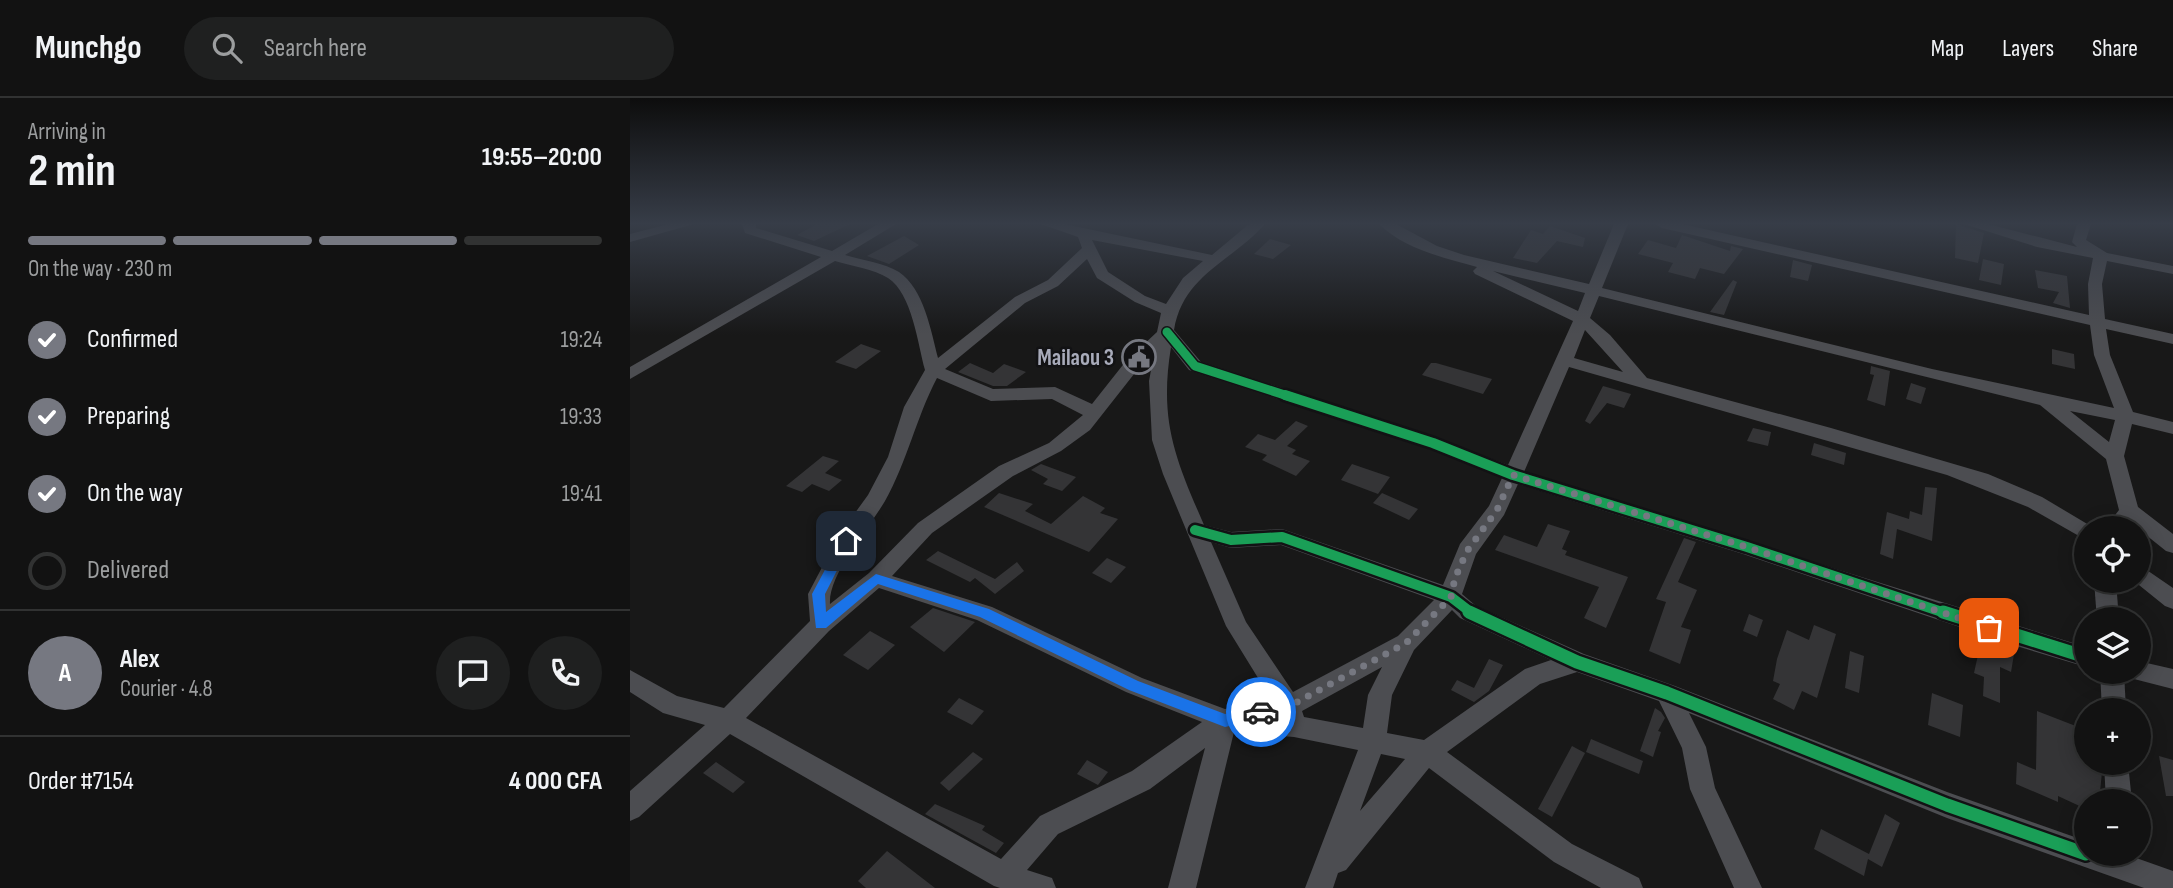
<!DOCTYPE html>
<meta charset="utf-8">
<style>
body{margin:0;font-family:"Sofia Sans Condensed",sans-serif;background:#1f2020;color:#f1f3f6;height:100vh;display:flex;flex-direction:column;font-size:26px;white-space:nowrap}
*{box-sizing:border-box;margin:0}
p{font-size:23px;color:#9c9e9f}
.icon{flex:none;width:38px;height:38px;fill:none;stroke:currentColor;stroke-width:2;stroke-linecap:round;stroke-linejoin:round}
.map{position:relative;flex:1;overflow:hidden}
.sheet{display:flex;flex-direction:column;background:#121212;width:630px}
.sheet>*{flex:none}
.fabs{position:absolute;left:1444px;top:418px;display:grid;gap:14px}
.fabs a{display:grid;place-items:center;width:77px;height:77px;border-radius:50%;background:#121212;box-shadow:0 4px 18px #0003,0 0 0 2px #313232;font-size:35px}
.pin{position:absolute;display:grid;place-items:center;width:60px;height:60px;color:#fff;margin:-30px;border-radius:14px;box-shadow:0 4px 10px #0006}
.courier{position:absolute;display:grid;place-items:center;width:70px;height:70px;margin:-35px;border:5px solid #1a73e8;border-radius:50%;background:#fff;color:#222;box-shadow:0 2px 9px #0007}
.head em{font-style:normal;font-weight:700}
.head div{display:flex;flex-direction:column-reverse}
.head{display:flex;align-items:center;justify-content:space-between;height:119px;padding:0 28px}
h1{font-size:46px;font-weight:700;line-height:52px}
.bar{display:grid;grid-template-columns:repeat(4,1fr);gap:10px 7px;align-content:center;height:84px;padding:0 28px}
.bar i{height:9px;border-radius:5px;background:#313232}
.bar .on{background:#767881}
.bar p{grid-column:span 4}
.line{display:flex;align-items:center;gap:18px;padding:0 28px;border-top:2px solid #313232}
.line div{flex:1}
.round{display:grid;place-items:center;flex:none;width:74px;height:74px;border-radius:37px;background:#1f2020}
ol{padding:0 28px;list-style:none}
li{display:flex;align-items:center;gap:21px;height:77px}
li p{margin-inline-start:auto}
li .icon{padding:7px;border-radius:50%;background:#767881;color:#fff;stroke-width:4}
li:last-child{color:#9c9e9f}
li i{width:38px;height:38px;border:4px solid #313232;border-radius:50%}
header{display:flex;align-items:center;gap:42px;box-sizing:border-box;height:98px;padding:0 35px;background:#121212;border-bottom:2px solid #313232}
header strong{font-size:33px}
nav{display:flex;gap:38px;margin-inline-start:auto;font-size:24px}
.search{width:490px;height:63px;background:#1f2020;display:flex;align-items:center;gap:18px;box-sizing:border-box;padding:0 24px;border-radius:38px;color:#9c9e9f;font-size:26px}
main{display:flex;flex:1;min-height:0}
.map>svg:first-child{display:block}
.building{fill:#343436}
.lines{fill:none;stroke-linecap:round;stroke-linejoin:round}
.minor{fill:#4c4d51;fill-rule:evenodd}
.cycleway-far2-casing{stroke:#121214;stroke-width:12}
.cycleway-far1-casing{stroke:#121214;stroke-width:15}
.cycleway-casing{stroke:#121214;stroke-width:18}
.cycleway-far2{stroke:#1a9f57;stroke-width:9}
.cycleway-far1{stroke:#1a9f57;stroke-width:10}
.cycleway{stroke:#1a9f57;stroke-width:13}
.route{fill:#1a73e8}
.done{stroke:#767881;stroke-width:7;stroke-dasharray:0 12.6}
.labels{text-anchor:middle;stroke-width:5;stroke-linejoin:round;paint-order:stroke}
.poi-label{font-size:23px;font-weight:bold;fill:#a8abba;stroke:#121214;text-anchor:end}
</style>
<header>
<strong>Munchgo</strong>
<div class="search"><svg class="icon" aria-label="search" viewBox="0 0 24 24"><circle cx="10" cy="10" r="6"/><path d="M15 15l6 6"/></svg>Search here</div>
<nav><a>Map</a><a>Layers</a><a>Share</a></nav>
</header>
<main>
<section class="sheet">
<div class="head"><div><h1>2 min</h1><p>Arriving in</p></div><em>19:55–20:00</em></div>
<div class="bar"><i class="on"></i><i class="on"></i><i class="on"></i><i></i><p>On the way · 230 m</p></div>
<ol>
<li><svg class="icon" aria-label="check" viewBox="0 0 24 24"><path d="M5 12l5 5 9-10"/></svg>Confirmed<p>19:24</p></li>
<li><svg class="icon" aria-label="check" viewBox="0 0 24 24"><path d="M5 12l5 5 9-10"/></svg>Preparing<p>19:33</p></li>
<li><svg class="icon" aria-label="check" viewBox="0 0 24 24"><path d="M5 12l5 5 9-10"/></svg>On the way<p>19:41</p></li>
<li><i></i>Delivered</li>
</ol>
<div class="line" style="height:126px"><b class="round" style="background:#767881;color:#fff">A</b><div><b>Alex</b><p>Courier · 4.8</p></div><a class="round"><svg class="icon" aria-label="chat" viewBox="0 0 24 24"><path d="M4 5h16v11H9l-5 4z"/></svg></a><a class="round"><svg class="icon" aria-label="phone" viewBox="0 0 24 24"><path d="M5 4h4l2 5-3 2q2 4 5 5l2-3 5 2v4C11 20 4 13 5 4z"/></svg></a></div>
<div class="line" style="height:91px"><div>Order #7154</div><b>4 000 CFA</b></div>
</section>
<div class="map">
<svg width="1543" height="790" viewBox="0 0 1543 790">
<rect width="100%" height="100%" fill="#181818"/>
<g class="building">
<polygon points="187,126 220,126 184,143 167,137"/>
<polygon points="1326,126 1354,135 1348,165 1325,160"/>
<polygon points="920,128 955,140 953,149 927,143 907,165 883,160 901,132 913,136"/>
<polygon points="1052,137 1100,153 1101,148 1113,151 1094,176 1070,170 1065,181 1038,174 1043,165 1008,156 1018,142 1046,150"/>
<polygon points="274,138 289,147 259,166 237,158"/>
<polygon points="640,141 661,147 643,161 624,156"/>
<polygon points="1353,161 1374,166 1371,187 1349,182"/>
<polygon points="1163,162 1182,167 1178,183 1160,179"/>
<polygon points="1405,172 1437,178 1440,210 1423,205 1429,194 1408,190"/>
<polygon points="1103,182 1107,184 1094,217 1080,214"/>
<polygon points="231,246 251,253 226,271 205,264"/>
<polygon points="1422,251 1444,256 1445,271 1422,266"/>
<polygon points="340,265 363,275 374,266 396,274 377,288 363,288 328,274"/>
<polygon points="801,265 806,265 862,281 853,296 792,277"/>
<polygon points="1241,268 1260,273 1255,308 1237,302 1244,277 1240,276"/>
<polygon points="1281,285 1296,290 1291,306 1276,301"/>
<polygon points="973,288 1001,296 994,310 977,305 960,326 955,323"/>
<polygon points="666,323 678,328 657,348 666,352 662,356 680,363 666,378 632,362 637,357 615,349 628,336 645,342"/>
<polygon points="1123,330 1141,334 1138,348 1117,343"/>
<polygon points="1184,345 1216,355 1214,367 1181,357"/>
<polygon points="193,358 209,363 195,375 212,382 199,393 182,386 172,394 156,388"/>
<polygon points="411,366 446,379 432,393 413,386 418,381 401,372"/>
<polygon points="722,366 760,379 748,396 711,382"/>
<polygon points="1295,389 1307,390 1302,443 1267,431 1263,461 1250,456 1257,414 1279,421 1280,413 1292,417"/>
<polygon points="369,395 403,406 395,413 421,426 453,398 475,410 470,415 488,421 459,454 354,409"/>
<polygon points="752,395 788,411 779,422 743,405"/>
<polygon points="918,426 940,433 932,451 937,453 935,457 998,479 976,530 954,520 969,489 865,452 874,437 907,449"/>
<polygon points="1054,440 1066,444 1048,484 1067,492 1051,529 1061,532 1050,566 1019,553 1036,504 1026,501"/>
<polygon points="308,453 365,481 387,464 394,473 365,496 345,480 340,484 296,462"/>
<polygon points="477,460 496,469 481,485 462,475"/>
<polygon points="303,510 345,524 314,554 280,529"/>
<polygon points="1119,516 1133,522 1127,539 1113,533"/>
<polygon points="1184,527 1206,536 1187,600 1172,593 1164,612 1143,601 1150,586 1143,583 1147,561 1157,532 1179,542"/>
<polygon points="240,533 265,547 238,572 213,557"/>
<polygon points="1352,539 1385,550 1381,574 1370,569 1370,605 1353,598 1354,579 1344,575"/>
<polygon points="1220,553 1234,558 1229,595 1215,590"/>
<polygon points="859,561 873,567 859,593 844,604 821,592 827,582 844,590"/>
<polygon points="1302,595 1333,607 1330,639 1298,627"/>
<polygon points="329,600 354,613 342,627 317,614"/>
<polygon points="1025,610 1031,614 1035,620 1028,633 1031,634 1023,659 1010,653"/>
<polygon points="1407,613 1456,632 1456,665 1472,669 1472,674 1469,704 1456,704 1456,711 1428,698 1428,704 1386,686 1387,664 1406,672"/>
<polygon points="961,641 1013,663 1009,676 956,654"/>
<polygon points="942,648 955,655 922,719 908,711"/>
<polygon points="343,654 353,661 319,693 310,685"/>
<polygon points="1529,658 1543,662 1543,698 1536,698"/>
<polygon points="457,662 478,674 468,687 447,676"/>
<polygon points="86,664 115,684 103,695 73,675"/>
<polygon points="305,706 355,728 352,732 374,745 366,755 295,716"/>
<polygon points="1255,716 1270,725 1252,769 1238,761 1234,778 1184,751 1191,731 1239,756"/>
<polygon points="257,753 305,790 236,790 228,783"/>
</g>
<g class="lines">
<g class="minor">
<polygon points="39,126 64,126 0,144 0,136"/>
<path d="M112,126H126V130L202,153L248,126H266L215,157C231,162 255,165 269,174C294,191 301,233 308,260L385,199L418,182L452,150L448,139L411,126H434L582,157L619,126H635C601,164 553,177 544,232L571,264L809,341L878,367L943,223L845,176L843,173L847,169C815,160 774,151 749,126H766L807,148L834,157L959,186L984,126H998L972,190L1302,271L1484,310L1464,257L1460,227L1032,130L1025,126H1052L1459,217L1458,186L1463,160L1407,149L1334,126H1358L1447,149L1442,144L1447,126H1461L1456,142L1477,155L1543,168V176L1477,163L1472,186L1475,221L1543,236V246L1476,231L1480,257L1503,314L1543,324V336L1502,326L1494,358L1508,409L1543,436V455L1536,453L1501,425L1496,430H1475L1489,412L1476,361L1410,307L969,198L960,220L980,237L1017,280L1201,330L1358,376L1412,399L1464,430H1456V442L1398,409L1317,377L939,269L894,374L1456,549V569L1383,547L1113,456L888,386L874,417L846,456L832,496L846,508L954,556L1045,588L1317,694L1456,743V756H1495L1543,773V790H1514L1317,720L1059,615L1076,649L1085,690L1132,790H1104L1060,691L1052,650L1029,603L947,574L910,586L817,654L942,746L1009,780L1013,790H971L924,764L799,670L716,772L708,775L703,790H675L728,652L664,639L604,634L566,790H538L575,650L520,691L428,736L397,772L422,780L426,790H370L364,788L100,636L9,719L0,723V693L75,627L33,615L0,594V572L47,598L94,610L180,523L178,496L209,437L238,397L258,359L274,309L295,272C288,247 282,195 258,180C244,171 221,168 205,163L0,281V269L191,159L115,135ZM462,142L573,163L553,180L536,206L515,198L478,174ZM457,161L467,180L505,204L531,215L527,234L496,263L462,306L425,289L363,291L315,271L395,205L428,188ZM863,173L955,195L948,213ZM955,232L993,274L944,260ZM541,249L559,272L797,349L872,380L859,408L830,446L813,487L652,431L601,434L574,427C545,360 529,323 541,249ZM524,256L519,283L522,342L533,376L596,528L641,601L595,611L512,580L362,509L262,478L302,435L383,378L431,353L460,332L508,271ZM307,280L361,303L422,301L453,317L419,345L369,368L288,425L239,475L200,506C198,476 240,429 255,403C277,364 286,320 307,280ZM1440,313L1485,322L1479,344ZM581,444L601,450L651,447L804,502L768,538L663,594L616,524ZM249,490L347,522L496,594L572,624L502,673L410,718L371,761L116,620L199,533ZM822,512L830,520L921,562L895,571L794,642L757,635L762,597L784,552ZM752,569L738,597L733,630L674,619L672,613ZM751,656L775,661L730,713Z"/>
<polygon points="1508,466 1543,490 1543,511 1535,508 1504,483 1508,483"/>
<polygon points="1464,483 1486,483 1489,522 1467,522"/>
<polygon points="1508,563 1543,571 1543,591 1500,580 1497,574 1508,574"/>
<polygon points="1470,574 1494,574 1496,612 1472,612"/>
<polygon points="1474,665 1498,665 1502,704 1476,704"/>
</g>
<g class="cycleway-far2-casing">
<polyline id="cycleway-far2" points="537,234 565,268 661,299"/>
</g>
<g class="cycleway-far1-casing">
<g id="cycleway-far1">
<polyline points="655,297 803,345 883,377 1117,449 1318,516"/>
<polyline points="565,432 601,442 652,439 821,499 843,516"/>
</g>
</g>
<g class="cycleway-casing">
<g id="cycleway">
<polyline points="839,514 947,564 1037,595 1317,707 1456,756"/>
<polyline points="1313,514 1456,559"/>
</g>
</g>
<use href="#cycleway-far2" class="cycleway-far2"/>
<use href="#cycleway-far1" class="cycleway-far1"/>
<use href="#cycleway" class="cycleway"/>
</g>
<linearGradient id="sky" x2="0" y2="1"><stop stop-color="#0d0d0d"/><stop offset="0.53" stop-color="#373d48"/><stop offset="1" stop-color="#373d48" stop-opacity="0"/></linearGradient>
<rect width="1543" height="237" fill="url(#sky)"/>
<polygon class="route" points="216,439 222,443 195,496 196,514 246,476 359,511 508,583 595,616 631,608 638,614 631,621 595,629 499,592 350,519 248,486 196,530 186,530 182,496 212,440"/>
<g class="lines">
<polyline class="done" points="631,614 660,608 776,545 821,499 825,480 837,453 867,412 883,377 1117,449 1359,530"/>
</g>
<defs>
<g id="civic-ring" transform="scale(1.75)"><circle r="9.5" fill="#121214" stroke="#767881" stroke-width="1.5"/><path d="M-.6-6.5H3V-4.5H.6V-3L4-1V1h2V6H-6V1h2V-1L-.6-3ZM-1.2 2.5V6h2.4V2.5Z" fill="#767881"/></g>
</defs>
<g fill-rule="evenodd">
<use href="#civic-ring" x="509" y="259"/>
</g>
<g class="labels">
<g class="poi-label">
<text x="484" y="267">Mailaou 3</text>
</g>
</g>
</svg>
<div class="fabs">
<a><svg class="icon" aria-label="locate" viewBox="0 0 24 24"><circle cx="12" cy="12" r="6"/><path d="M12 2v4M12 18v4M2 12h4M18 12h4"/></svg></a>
<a><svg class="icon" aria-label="layers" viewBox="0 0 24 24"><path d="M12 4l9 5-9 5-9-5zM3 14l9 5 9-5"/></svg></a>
<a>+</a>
<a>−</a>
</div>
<div class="pin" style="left:1359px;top:530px;background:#ea580c"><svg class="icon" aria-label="bag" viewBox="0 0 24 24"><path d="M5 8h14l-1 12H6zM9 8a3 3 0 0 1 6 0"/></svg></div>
<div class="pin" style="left:216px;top:443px;background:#1f2937"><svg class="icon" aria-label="home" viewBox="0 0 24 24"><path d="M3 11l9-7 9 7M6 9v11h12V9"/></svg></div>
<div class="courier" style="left:631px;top:614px"><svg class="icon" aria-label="car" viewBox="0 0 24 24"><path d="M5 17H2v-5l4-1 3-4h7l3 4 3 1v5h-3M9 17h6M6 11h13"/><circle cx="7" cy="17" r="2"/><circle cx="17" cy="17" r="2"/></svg></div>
</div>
</main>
